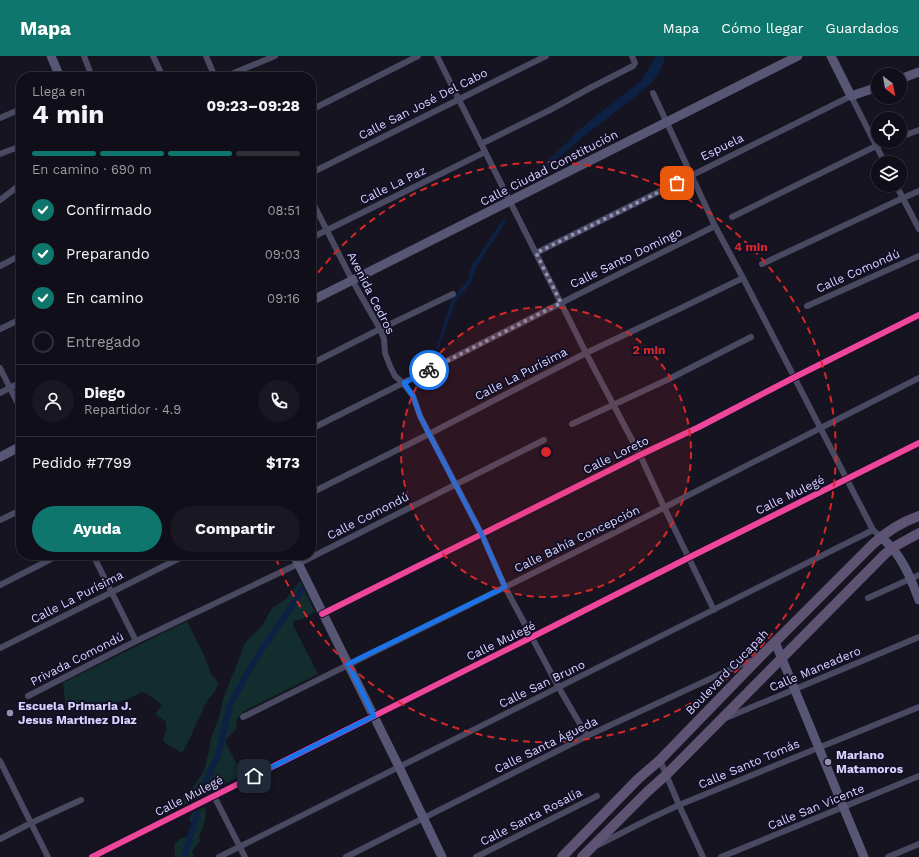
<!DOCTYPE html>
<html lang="es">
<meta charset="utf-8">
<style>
body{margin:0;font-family:"Work Sans",sans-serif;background:#191822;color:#f1f3f6;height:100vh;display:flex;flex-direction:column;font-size:15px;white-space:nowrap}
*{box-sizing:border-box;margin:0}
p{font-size:13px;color:#9c9ca2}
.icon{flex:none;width:22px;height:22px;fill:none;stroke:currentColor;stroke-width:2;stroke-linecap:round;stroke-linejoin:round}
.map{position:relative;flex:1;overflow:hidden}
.side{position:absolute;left:16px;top:16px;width:300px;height:488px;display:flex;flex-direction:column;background:#100f19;border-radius:16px;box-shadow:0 1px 3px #0004,0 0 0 1px #302f38}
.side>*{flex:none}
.needle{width:26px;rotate:149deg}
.tools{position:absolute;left:871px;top:12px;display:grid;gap:8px}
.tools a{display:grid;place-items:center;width:36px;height:36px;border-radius:50%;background:#100f19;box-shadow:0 1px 3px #0004,0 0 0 1px #302f38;font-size:20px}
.pin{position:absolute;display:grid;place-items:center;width:34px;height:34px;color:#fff;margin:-17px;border-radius:8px;box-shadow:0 2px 6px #0006}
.courier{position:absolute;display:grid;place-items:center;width:40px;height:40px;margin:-20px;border:3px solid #1a73e8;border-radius:50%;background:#fff;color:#222;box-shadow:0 1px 5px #0007}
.head em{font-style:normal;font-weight:700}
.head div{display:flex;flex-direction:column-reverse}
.head{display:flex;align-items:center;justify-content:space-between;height:68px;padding:0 16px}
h1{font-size:26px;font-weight:700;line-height:30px}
.bar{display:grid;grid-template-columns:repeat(4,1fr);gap:6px 4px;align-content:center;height:48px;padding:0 16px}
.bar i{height:5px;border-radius:3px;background:#302f38}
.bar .active{background:#0f766e}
.bar p{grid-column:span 4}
.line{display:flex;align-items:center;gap:10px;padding:0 16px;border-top:1px solid #302f38}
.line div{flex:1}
.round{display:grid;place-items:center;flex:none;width:42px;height:42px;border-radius:21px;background:#191822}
ol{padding:0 16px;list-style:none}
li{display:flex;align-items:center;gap:12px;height:44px}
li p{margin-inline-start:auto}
li .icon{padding:4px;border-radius:50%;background:#0f766e;color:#fff;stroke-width:4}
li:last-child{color:#9c9ca2}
li i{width:22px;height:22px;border:2px solid #302f38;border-radius:50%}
.button{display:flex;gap:8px;margin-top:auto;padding:8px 16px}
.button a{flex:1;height:46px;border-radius:24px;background:#0f766e;color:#fff;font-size:16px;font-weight:700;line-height:46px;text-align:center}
.button a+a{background:#191822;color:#f1f3f6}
header{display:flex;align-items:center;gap:24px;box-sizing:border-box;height:56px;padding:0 20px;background:#0f766e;color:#fff}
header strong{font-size:19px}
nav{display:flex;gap:22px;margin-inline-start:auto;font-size:14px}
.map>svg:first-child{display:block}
.green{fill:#132c2d}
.water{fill:#0d2144}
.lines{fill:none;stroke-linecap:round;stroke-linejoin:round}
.canal{stroke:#0d2144;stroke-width:6}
.street{stroke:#4a4962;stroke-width:6}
.secondary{stroke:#575674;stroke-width:9}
.primary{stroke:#5e5373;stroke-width:10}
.cycleway-casing{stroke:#130f26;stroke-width:8}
.cycleway{stroke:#ed469a;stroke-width:6}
.done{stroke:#9591b1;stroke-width:4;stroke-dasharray:0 7.2}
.route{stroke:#1a73e8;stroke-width:5}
.ring{fill:none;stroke:#d62828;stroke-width:2;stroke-dasharray:7 5}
.poi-dot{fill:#9591b1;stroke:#130f26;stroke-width:1.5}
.labels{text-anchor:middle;stroke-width:4;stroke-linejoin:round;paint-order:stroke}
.street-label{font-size:12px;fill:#d9d4ff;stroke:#130f26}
.poi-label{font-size:12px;font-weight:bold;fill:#d9d4ff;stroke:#130f26;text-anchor:start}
.centre{fill:#d62828;stroke:#130f26;stroke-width:2}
.ring-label{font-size:12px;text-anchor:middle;font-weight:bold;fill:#d62828;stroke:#130f26;stroke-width:4;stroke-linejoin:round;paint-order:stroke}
</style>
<header>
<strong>Mapa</strong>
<nav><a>Mapa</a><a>Cómo llegar</a><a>Guardados</a></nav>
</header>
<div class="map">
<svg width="919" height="801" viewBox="0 0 919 801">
<rect width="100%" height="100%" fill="#161421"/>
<g class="green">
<polygon points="300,525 315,556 302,563 293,565 293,569 318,618 244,655 236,664 237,672 225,685 242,719 179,752 178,750 183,741 192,733 204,715 208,699 211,682 219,661 224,640 235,613 245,587 262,570 272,552 287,542"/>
<polygon points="187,565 206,604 212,620 214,621 217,625 218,629 213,638 207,645 192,677 191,680 182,697 166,688 163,683 166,675 166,666 155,658 162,649 146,637 141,636 127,644 113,648 66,655 63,627"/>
<path d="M205,751C207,762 204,769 199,779L200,785L192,795L194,801H174L175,797L174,788L182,782L187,781L192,768L189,763L192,757Z"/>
</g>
<g class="water">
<polygon points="656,0 665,0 662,11 654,24 634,42 584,80 530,126 524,130 526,125 572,82 575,77 642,24"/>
<polygon points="505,162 505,167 483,200 476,212 471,227 455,246 440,288 439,292 436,293 452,243 468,224 471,211 502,165"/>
</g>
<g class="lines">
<g class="canal">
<polyline points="205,727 218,699 230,649 248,616 262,593 291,551 302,533"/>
<polyline points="184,801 197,758"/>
</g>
<g class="street">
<polyline points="84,0 92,21"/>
<polyline points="153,0 163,21"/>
<polyline points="206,0 215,21"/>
<polyline points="437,0 586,297 640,399 664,451 714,554"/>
<polyline points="224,21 275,0"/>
<polyline points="653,37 715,170 743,222 873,474 881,481"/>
<polyline points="311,54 418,0"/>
<polyline points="0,62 21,53"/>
<polyline points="900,81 919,74"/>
<polyline points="481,88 550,54 590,32 633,10 635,7 632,0"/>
<polyline points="0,98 21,90"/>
<polyline points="311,117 546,0"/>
<polyline points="896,129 919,173"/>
<polyline points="311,143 352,224 380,273 384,283 385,297 390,310 395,320 403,327 413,340 420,360 482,479 505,531 559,632 587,680"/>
<polyline points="0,144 21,128"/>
<polyline points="732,161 876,90 889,85"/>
<polyline points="311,182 485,96"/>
<polyline points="536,197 851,40 885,107"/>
<polyline points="762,208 903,142 919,135"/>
<polyline points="0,210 21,199"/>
<polyline points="807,250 919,200"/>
<polyline points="0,273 21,263"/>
<polyline points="311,308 380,273 453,238"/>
<polyline points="0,312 21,354"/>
<polyline points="0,337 21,326"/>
<polyline points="572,368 671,322 751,281"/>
<polyline points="311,373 403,327 561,247 715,170"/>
<polyline points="311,437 429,378 586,297 677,254 743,222"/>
<polyline points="0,464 21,454"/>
<polyline points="93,499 136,585"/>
<polyline points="0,529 59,499"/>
<polyline points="868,542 919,519"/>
<polyline points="322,558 640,399 699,371 795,321 919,259"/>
<polyline points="0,592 186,499"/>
<polyline points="28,640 136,585 298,508 544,384"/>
<polyline points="243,661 610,479 919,322"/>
<polyline points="726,662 919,581"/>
<polyline points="660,704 679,749 703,801"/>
<polyline points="0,705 48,801"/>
<polyline points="214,740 245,801"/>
<polyline points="0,783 31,767 81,744"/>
<polyline points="598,789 649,763 679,749 818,692 919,651"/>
<polyline points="92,801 532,581 688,502 919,387"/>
<polyline points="219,801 873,474"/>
<polyline points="346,801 587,680 742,608 756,603"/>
<polyline points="476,801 597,740"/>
<polyline points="721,801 919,720"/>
<polyline points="888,801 919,788"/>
</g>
<g class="secondary">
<polyline points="51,0 60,21"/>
<polyline points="831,0 851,40 878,31"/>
<polyline points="900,23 919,16"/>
<polyline points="311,245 798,0"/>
<polyline points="0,401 21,390"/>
<path d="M881,481C885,485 889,488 892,492C905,507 912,526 919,544"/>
<polyline points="294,499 399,711 442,801"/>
<polyline points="775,586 864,801"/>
</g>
<g class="primary">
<path d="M562,801L638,723L660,704L759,602L873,488C886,476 902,466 919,460"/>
<polyline points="582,801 647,736 666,719 885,498 892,492 919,477"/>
</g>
<g class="cycleway-casing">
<g id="cycleway">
<polyline points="322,558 640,399 699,371 795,321 919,259"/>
<polyline points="92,801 532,581 688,502 919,387"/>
</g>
</g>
<use href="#cycleway" class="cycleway"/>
</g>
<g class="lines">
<polyline class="done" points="429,314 561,247 536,197 677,127"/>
<polyline class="route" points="254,720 374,660 348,608 505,531 482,479 429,378 420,360 413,340 404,327 429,314"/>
</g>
<circle cx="546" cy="396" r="145" fill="#d62828" fill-opacity=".12"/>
<g class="ring">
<circle cx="546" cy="396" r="145"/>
<path d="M311 226A290 290 0 1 1 275 500"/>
</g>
<g class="poi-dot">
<circle cx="10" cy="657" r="4"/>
<circle cx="828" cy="706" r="4"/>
</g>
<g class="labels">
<g class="street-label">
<text transform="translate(423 48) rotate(-27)" y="4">Calle San José Del Cabo</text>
<text transform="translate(722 91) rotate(-26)" y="4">Espuela</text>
<text transform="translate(549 112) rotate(-27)" y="4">Calle Ciudad Constitución</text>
<text transform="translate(393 129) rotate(-26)" y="4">Calle La Paz</text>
<text transform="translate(626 202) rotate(-26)" y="4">Calle Santo Domingo</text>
<text transform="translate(858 215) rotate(-24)" y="4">Calle Comondú</text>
<text transform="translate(371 237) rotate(63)" y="4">Avenida Cedros</text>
<text transform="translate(521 318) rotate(-27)" y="4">Calle La Purísima</text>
<text transform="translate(616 399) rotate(-26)" y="4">Calle Loreto</text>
<text transform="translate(790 439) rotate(-26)" y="4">Calle Mulegé</text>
<text transform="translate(368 460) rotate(-27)" y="4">Calle Comondú</text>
<text transform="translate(577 483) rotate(-26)" y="4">Calle Bahía Concepción</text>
<text transform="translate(77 541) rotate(-27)" y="4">Calle La Purísima</text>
<text transform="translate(501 585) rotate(-26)" y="4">Calle Mulegé</text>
<text transform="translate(77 603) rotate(-27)" y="4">Privada Comondú</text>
<text transform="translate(815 613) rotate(-23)" y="4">Calle Maneadero</text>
<text transform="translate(727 616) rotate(-46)" y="4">Boulevard Cucapah</text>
<text transform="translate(542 628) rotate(-26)" y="4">Calle San Bruno</text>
<text transform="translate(546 689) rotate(-26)" y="4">Calle Santa Águeda</text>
<text transform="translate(749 708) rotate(-23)" y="4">Calle Santo Tomás</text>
<text transform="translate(189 740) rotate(-27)" y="4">Calle Mulegé</text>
<text transform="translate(816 751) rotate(-22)" y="4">Calle San Vicente</text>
<text transform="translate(531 761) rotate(-27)" y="4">Calle Santa Rosalía</text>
</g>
<g class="poi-label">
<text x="18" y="654">Escuela Primaria J.<tspan x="18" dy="14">Jesus Martinez Diaz</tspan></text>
<text x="836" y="703">Mariano<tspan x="836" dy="14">Matamoros</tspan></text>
</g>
</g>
<circle cx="546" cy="396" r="6" class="centre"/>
<g class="ring-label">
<text x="751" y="195">4 min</text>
<text x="649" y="298">2 min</text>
</g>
</svg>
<div class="tools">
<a><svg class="needle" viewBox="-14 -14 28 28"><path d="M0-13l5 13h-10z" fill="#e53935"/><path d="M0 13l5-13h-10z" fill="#9c9ca2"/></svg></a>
<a><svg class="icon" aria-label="locate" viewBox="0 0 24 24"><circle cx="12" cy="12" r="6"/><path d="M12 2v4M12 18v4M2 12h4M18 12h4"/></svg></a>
<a><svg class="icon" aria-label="layers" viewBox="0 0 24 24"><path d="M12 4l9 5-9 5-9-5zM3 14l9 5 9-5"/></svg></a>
</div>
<div class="pin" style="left:677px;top:127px;background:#ea580c"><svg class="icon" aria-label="bag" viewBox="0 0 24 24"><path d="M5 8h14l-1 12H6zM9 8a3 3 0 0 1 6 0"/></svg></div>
<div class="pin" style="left:254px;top:720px;background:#1f2937"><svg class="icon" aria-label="home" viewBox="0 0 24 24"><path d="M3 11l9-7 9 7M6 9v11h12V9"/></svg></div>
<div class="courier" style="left:429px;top:314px"><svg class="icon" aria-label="bike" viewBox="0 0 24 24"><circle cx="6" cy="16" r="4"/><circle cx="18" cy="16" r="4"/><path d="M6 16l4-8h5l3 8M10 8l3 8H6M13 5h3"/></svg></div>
<section class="side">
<div class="head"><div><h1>4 min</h1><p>Llega en</p></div><em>09:23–09:28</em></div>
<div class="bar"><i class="active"></i><i class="active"></i><i class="active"></i><i></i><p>En camino · 690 m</p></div>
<ol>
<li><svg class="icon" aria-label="check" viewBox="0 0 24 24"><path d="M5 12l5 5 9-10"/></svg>Confirmado<p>08:51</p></li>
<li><svg class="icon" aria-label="check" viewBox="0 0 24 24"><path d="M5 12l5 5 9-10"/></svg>Preparando<p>09:03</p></li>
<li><svg class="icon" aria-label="check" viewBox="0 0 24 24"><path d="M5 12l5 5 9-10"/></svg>En camino<p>09:16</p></li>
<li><i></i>Entregado</li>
</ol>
<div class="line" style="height:72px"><a class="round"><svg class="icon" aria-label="person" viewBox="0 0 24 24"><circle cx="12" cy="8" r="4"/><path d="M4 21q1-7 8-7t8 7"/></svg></a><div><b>Diego</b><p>Repartidor · 4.9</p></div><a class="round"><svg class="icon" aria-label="phone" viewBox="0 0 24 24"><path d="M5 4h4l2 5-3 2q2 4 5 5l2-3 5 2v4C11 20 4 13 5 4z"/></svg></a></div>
<div class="line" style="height:52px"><div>Pedido #7799</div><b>$173</b></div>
<div class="button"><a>Ayuda</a><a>Compartir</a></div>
</section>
</div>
